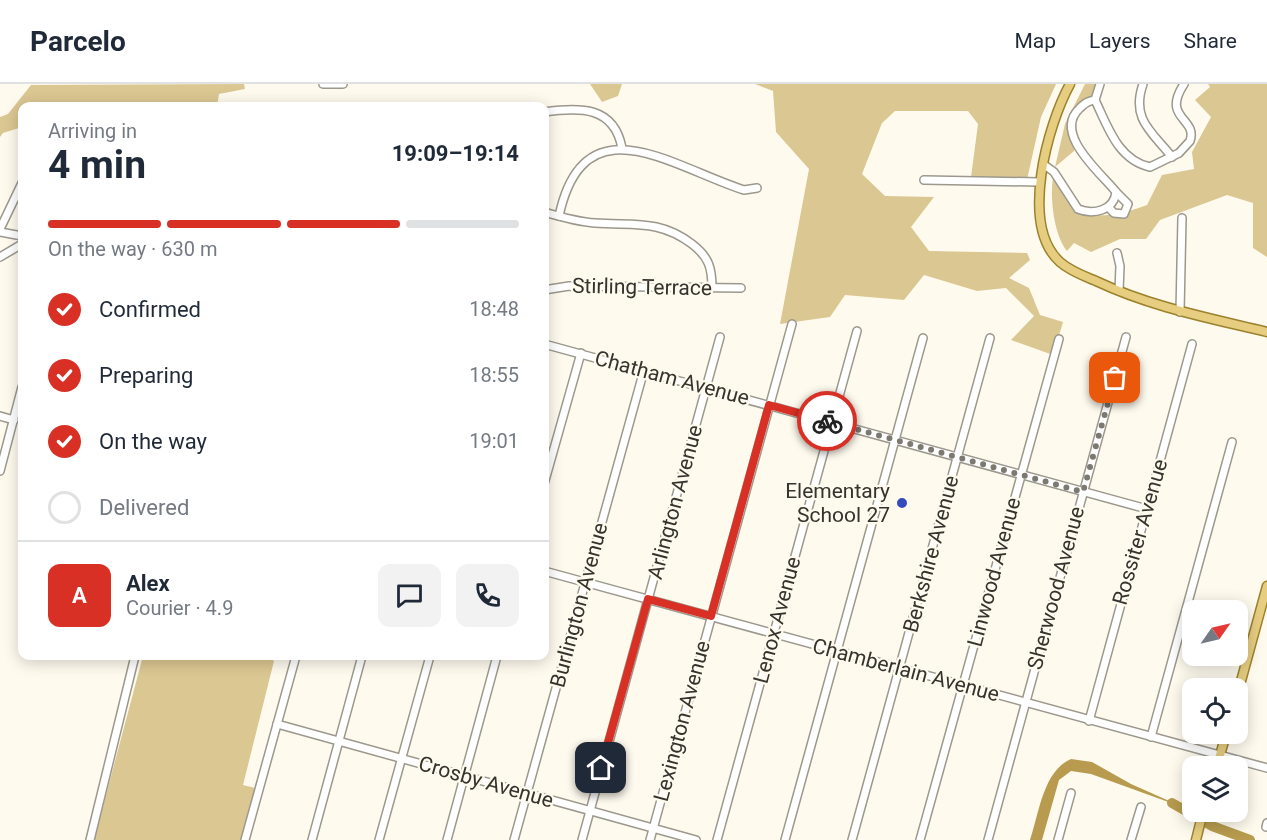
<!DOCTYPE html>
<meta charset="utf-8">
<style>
body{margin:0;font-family:Roboto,sans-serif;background:#f2f2f3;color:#1f2937;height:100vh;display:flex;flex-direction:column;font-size:22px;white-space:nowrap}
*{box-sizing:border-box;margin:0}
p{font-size:20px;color:#747a83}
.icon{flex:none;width:33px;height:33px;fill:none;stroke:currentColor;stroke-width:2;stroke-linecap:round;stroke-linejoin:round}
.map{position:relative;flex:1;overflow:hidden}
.sheet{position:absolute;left:18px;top:18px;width:531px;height:558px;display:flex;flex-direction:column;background:#fff;border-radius:12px;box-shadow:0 3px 15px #0003}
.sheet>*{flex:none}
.needle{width:39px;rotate:56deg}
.tools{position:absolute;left:1182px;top:516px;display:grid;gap:12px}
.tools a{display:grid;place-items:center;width:66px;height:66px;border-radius:12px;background:#fff;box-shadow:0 3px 15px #0003;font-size:30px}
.pin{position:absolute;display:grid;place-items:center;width:51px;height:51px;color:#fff;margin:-26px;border-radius:12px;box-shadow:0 3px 9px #0006}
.courier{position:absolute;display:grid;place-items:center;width:60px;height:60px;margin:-30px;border:4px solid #d93025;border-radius:50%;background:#fff;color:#222;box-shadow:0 2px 8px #0007}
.overview em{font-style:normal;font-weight:700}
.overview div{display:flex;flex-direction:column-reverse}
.overview{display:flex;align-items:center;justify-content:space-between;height:102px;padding:0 30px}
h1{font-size:39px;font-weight:700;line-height:45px}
.bar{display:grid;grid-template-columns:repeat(4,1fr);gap:9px 6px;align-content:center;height:72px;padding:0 30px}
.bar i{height:8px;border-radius:4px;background:#e0e1e3}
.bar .on{background:#d93025}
.bar p{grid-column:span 4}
.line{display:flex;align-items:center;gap:15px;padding:0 30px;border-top:2px solid #e0e1e3}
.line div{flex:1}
.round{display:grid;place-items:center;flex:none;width:63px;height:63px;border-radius:12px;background:#f2f2f3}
ol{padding:0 30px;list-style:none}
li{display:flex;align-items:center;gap:18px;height:66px}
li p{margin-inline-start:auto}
li .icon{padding:6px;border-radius:50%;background:#d93025;color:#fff;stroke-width:4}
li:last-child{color:#747a83}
li i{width:33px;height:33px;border:3px solid #e0e1e3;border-radius:50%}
header{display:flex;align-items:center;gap:36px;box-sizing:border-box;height:84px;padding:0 30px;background:#fff;border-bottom:2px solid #e0e1e3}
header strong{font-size:28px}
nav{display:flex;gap:33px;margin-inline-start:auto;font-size:21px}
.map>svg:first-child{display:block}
.green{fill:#dbc792}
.water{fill:#b89b4e}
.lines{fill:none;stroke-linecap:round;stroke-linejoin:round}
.river{stroke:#b89b4e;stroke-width:10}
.minor-casing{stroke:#9c988d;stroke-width:10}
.major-casing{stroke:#9d822d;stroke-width:11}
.minor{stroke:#fff;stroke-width:7}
.major{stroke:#e6cd80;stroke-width:8}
.done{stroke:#7c7971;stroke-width:6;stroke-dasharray:0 10.8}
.route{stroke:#d93025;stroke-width:8}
.poi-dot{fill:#344bbd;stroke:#fffaee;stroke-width:2}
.labels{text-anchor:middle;stroke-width:4.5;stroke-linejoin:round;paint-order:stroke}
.street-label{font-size:21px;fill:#35332e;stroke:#fffaee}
.poi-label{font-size:21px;fill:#35332e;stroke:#fffaee;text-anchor:end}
</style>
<header>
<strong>Parcelo</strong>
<nav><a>Map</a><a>Layers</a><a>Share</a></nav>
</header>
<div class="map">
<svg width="1267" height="756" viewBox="0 0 1267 756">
<rect width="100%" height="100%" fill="#fffaee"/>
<g class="green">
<polygon points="244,0 245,5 219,10 217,22 22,22 22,43 3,49 0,53 0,33 8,30 31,1"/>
<polygon points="590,0 622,0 618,12 602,18"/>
<polygon points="755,0 1056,0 1041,33 1026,100 970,101 978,40 968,27 895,27 882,39 862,90 885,112 934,113 911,143 929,167 1027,169 1030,176 1009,194 1029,204 1040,231 1063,238 1053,271 1011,256 1034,232 1006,204 977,207 924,191 904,216 845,211 830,233 780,240 809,85 776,48 773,7"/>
<polygon points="1085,0 1099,0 1096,11 1073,35 1074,67 1055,83 1065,40"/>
<path d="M1208,0H1267V173L1253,164V119L1227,111L1160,136L1146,155H1120L1091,168L1074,159L1067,167C1053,150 1049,109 1054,88C1060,98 1066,113 1075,120C1095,140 1125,129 1147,121L1162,91L1194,85L1192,68L1211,33L1195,16L1210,3Z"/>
<polygon points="143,572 266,572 274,577 243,701 259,705 244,756 94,756"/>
</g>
<path class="water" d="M1071,675L1092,678L1131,700L1185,724L1091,690L1071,687L1059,696L1042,756H1030C1039,730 1043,687 1071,675Z"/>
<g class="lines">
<polyline class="river" points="1172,719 1212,742 1250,756"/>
<g class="minor-casing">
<g id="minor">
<polyline points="323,0 343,0"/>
<path d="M1100,0L1095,16C1108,43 1118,76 1150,83L1179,69L1190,57C1198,34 1161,35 1184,0"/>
<path d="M1143,0C1131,35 1151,47 1172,73"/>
<path d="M544,28C580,23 614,22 622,64"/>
<path d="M1043,80L1054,88L1078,125C1093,131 1114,127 1116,108C1101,89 1053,50 1079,25C1085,19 1088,17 1095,16"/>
<polyline points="924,96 1039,98"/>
<polyline points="1109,124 1114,129 1124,130 1128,120 1116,108"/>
<path d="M544,128C561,133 578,138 595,139C633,142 659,135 692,160C709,173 712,184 712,204"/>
<path d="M559,132C584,16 672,83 744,106L757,104"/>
<polyline points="0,145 22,99"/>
<polyline points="0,148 22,152"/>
<polyline points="1117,169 1120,182 1119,207"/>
<polyline points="0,173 22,160"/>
<polyline points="544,206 569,202 741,204"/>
<polyline points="1180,228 1182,134"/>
<polyline points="544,260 1147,425"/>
<polyline points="0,332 14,336"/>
<polyline points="0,387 22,303"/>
<polyline points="544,400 581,269"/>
<polyline points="544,487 1267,684"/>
<polyline points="1089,637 1192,260"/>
<polyline points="277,640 696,756"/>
<polyline points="1151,653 1232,358"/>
<polyline points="1266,743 1267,739"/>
<polyline points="90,756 135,572"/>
<polyline points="245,756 296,572"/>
<polyline points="312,756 362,572"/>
<polyline points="379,756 430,572"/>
<polyline points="447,756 497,572"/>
<polyline points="514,756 644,286"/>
<polyline points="582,756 720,253"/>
<polyline points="650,756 792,240"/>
<polyline points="717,756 857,247"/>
<polyline points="785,756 923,254"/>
<polyline points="852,756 990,254"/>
<polyline points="920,756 1059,255"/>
<polyline points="988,756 1126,253"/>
<polyline points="1058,756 1071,709"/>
<polyline points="1131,756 1141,723"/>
</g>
</g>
<g class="major-casing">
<g id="major">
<path d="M1070,0C1048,40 1019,141 1060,178C1070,187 1084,192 1096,197C1151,223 1209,234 1267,248"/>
<polyline points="1238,608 1267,502"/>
<polyline points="1217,682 1226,650"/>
<polyline points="1196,756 1203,728"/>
</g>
</g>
<use href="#minor" class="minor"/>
<use href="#major" class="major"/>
</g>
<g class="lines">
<polyline class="done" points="827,337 1083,408 1115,294"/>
<polyline class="route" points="601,684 648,515 711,532 769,321 827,337"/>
</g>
<circle class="poi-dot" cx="902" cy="419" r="6"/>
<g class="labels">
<g class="street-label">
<text transform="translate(642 203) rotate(1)" y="7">Stirling Terrace</text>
<text transform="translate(672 294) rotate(15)" y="7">Chatham Avenue</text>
<text transform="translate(675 418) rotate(-75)" y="7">Arlington Avenue</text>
<text transform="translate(1140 448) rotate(-74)" y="7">Rossiter Avenue</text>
<text transform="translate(931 470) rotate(-75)" y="7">Berkshire Avenue</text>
<text transform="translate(994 488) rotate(-75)" y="7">Linwood Avenue</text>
<text transform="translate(1056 504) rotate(-75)" y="7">Sherwood Avenue</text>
<text transform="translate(579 521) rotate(-75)" y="7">Burlington Avenue</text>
<text transform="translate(777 536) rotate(-75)" y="7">Lenox Avenue</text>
<text transform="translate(906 586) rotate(15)" y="7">Chamberlain Avenue</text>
<text transform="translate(682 637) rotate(-75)" y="7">Lexington Avenue</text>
<text transform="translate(486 698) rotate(16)" y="7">Crosby Avenue</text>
</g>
<g class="poi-label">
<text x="890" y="414">Elementary<tspan x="890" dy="24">School 27</tspan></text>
</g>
</g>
</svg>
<div class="tools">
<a><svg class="needle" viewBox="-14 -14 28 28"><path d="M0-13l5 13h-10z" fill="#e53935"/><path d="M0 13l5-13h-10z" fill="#747a83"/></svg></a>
<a><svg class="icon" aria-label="locate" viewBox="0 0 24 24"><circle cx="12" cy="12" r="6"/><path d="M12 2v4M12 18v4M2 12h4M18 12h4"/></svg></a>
<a><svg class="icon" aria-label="layers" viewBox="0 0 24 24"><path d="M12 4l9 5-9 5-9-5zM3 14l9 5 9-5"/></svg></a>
</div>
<div class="pin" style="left:1115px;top:294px;background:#ea580c"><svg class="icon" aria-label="bag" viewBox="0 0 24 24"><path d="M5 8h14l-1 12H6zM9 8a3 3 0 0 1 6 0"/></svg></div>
<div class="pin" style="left:601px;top:684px;background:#1f2937"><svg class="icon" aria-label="home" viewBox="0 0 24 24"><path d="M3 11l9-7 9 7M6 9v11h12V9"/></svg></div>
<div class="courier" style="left:827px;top:337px"><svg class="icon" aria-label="bike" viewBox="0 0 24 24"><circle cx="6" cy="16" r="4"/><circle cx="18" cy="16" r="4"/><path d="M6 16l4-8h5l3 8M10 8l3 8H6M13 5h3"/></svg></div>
<section class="sheet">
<div class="overview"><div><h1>4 min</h1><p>Arriving in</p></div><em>19:09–19:14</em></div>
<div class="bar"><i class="on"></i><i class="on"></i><i class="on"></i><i></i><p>On the way · 630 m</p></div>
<ol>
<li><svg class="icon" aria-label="check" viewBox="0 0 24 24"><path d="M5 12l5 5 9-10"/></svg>Confirmed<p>18:48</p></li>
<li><svg class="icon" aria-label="check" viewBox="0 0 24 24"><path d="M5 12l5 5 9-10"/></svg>Preparing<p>18:55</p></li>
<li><svg class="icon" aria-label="check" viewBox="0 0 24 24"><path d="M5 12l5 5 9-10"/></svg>On the way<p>19:01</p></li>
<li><i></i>Delivered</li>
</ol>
<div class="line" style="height:108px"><b class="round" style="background:#d93025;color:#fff">A</b><div><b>Alex</b><p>Courier · 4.9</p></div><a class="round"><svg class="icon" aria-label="chat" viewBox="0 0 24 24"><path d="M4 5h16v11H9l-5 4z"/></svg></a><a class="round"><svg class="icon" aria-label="phone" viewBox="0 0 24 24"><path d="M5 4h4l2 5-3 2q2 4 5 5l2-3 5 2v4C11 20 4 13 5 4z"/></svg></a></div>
</section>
</div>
